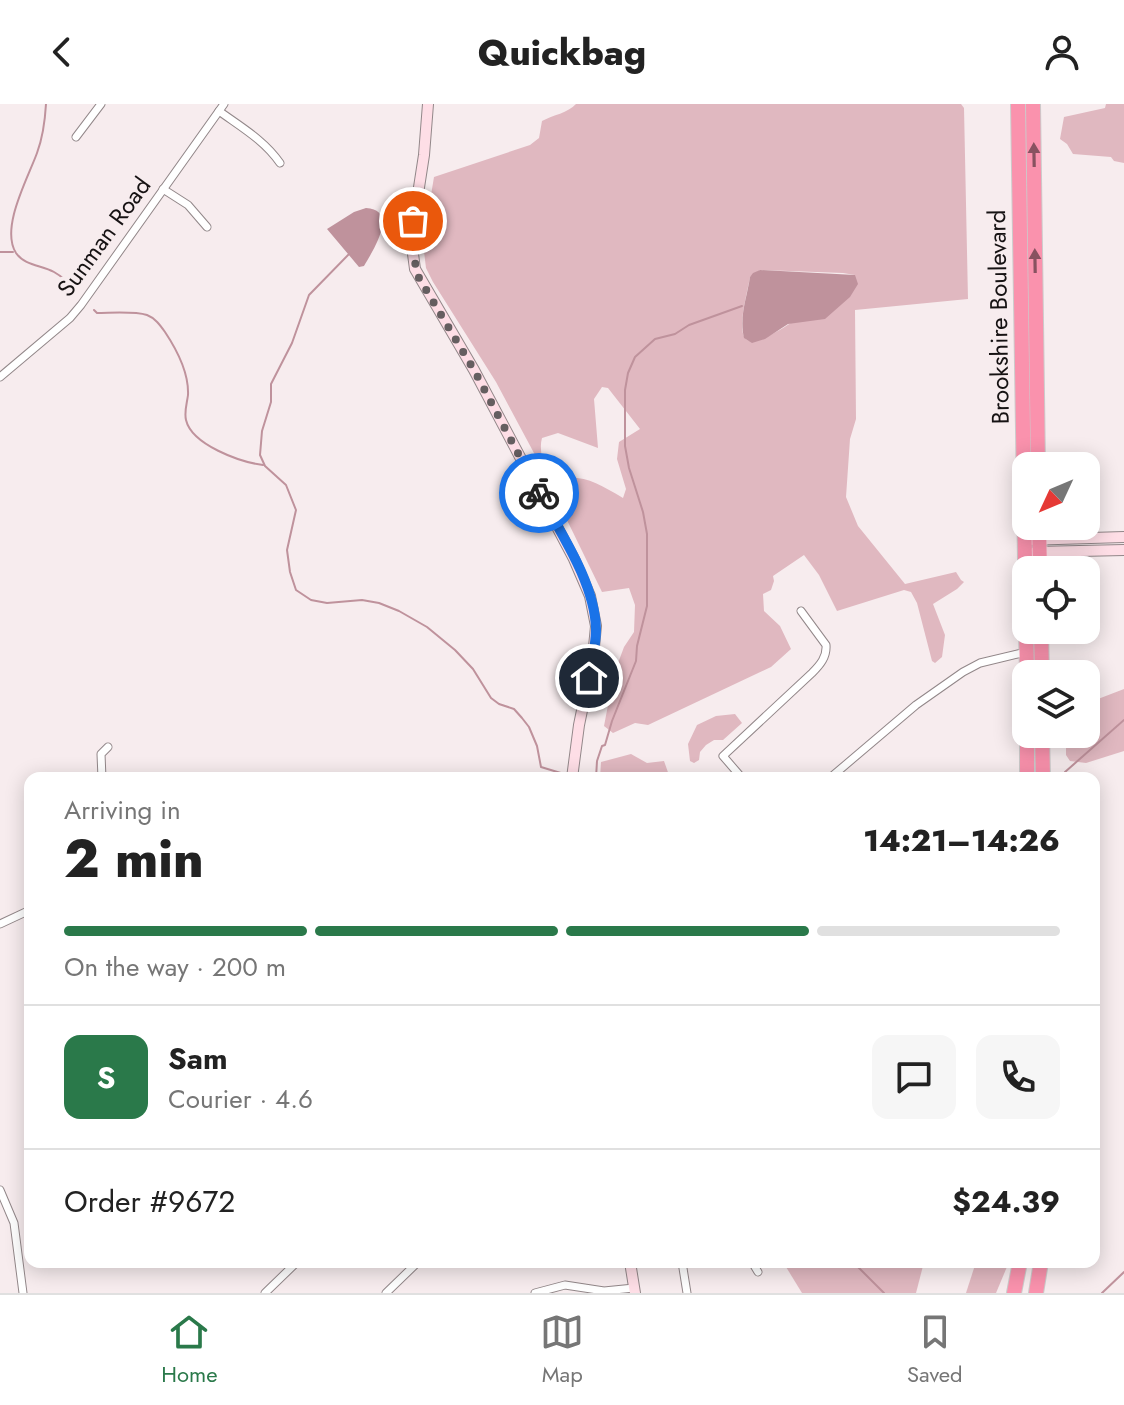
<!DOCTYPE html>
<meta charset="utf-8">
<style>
body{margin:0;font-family:Jost,sans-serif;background:#f6f6f6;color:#222;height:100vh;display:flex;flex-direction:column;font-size:30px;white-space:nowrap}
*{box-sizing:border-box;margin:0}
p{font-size:26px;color:#767676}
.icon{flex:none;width:44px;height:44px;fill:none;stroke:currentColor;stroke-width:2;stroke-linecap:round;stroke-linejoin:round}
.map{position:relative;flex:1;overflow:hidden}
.drawer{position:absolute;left:24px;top:668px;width:1076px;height:496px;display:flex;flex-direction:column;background:#fff;border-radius:16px;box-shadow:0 4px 20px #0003}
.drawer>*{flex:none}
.needle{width:52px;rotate:226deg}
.tools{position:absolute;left:1012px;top:348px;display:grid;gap:16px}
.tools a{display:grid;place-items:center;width:88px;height:88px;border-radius:16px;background:#fff;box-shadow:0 4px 20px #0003;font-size:40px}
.pin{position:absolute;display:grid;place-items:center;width:68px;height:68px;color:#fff;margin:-34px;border:4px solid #fff;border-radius:50%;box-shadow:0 2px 8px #0007}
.courier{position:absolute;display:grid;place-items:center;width:80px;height:80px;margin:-40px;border:6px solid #1a73e8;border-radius:50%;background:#fff;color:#222;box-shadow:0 2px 10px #0007}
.head em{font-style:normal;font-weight:800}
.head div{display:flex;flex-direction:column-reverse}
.head{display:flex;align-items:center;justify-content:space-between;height:136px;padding:0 40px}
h1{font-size:52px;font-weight:800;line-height:60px}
.bar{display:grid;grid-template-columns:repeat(4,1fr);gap:12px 8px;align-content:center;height:96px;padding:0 40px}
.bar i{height:10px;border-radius:6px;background:#e0e0e0}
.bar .on{background:#2a794a}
.bar p{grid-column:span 4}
.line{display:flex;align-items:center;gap:20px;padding:0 40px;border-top:2px solid #e0e0e0}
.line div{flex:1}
.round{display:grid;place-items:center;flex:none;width:84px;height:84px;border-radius:16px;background:#f6f6f6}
header{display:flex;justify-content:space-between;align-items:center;height:104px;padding:0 40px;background:#fff;font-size:36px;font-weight:800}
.tabs{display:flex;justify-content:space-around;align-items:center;height:112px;border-top:2px solid #e0e0e0;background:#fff;font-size:22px;color:#767676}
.tabs a{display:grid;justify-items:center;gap:4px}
.tabs .on{color:#2a794a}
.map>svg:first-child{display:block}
.green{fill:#e0b8c0;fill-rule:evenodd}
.water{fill:#bf929c}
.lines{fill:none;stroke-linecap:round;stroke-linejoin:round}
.stream{stroke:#bf929c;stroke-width:2}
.street-casing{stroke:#928789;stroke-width:9}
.secondary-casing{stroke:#928789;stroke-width:12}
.highway-casing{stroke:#cccbcb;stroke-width:16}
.street{stroke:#fff;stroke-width:7}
.secondary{stroke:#fedee6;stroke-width:10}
.highway{stroke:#fa92ad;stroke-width:14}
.oneway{fill:#885260}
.done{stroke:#655e60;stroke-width:8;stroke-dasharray:0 14.4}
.route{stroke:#1a73e8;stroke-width:10}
.labels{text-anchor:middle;stroke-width:8;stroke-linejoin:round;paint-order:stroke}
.street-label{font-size:24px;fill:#161213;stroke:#f7ecee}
</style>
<header><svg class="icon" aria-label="back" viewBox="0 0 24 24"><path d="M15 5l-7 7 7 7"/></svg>Quickbag<svg class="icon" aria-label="person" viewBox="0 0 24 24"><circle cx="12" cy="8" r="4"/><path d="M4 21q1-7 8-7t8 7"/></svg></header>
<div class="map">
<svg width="1124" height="1189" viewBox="0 0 1124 1189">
<rect width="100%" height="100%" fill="#f7ecee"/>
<g class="green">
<path d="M576,0H961L964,4L968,195L855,206L856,315L850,335L846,393L858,422L905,480L956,468L961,476L964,478L957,485L933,500L945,531L942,553L935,559L932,557L917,499L911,488L904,486L837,507L819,471L804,451L773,472L774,477L771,486L763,490L764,507L780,522L791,545L771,563L648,621L635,619L613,629L604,622L614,570L624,543L634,528L635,501L629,484L602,488L548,377C581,368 595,378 623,394L626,385L617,355L619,338L640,325L608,284L602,283L594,295L598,344L558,329L542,334C539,344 543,354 542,364L496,278L433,178L426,164L423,139L434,73L530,41L539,34L542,17C553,11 568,9 576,0ZM760,166L843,169L855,171C840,182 758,252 745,234C737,224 748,186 750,173Z"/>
<polygon points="1106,0 1124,0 1124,59 1114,57 1111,53 1073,50 1067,40 1060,35 1064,13 1105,4"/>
<polygon points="1124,585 1124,647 1086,659 1070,657 1066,651 1066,630 1086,630 1086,605 1098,595"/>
<polygon points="735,610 742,619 723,636 714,636 706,641 700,648 699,656 694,659 690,657 688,640 697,621 716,612"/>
<polygon points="631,650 647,659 664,657 670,674 600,674 601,658"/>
<polygon points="783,1158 924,1158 916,1189 802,1189"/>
<polygon points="976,1158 1009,1158 996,1189 966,1189"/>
</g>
<g class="water">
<path d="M366,104C400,106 372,148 364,162L359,163L327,125L354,108Z"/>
<path d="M760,166L855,171L858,180L850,193L825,215L788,220L765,235L752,239L744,234C739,212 747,194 750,173L753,169Z"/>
</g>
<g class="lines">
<g class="stream">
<path d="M46,0C45,17 43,33 37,49C28,74 0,124 16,149C25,162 42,161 54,168C61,172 68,178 73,184"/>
<polyline points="0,148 13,148"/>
<polyline points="351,148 309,191 292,239 271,280 271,298 262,327 260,351 265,362 286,381 296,406 287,446 290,468 296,486 311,496 327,499 362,496 379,499 399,507 427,523 455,546 473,565 491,594 499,600 514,605 522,614 529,623 537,642 541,663 564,670"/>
<path d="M94,206L97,209C111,209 134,207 147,211C155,214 160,221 165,228C177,246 189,269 188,291C187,299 184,308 186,316C192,341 240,358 263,361"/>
<polyline points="1065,668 1124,616"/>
<polyline points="583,672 588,674"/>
<polyline points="596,674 597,657 602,642 605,641 612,617 636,557 637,542 647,502 647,430 643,408 629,364 625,342 625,286 628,269 635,253 655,235 675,230 689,221 742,202"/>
<polyline points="853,1158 884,1189"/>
<polyline points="1102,1189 1124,1168"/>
</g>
<g class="street-casing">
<g id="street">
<path d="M219,7C241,23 264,36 280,59"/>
<polyline points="76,33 101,0"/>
<polyline points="163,85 188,101 207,123"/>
<polyline points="0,273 70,214 81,201 224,0"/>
<polyline points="102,674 101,650 108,643"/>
<path d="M742,674L723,652L812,569C820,561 827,553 826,541L801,507"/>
<polyline points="830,674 916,601 963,568 980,559 1026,548"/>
<polyline points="0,820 30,806"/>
<polyline points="0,1086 14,1119 23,1189"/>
<polyline points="682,1158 687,1189"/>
<polyline points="752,1158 758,1168"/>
<polyline points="265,1189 297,1158"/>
<polyline points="386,1189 418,1158"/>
<polyline points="535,1189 565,1181 604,1187 634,1184"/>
</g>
</g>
<g class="secondary-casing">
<g id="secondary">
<polyline points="428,0 424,51 411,135 415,165 474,266 574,455 590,492 596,522 593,553 579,621 572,674"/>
<polyline points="1025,436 1124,433"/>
<polyline points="1035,448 1124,446"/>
<polyline points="630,1158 635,1189"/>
</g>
</g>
<g class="highway-casing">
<g id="highway">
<polyline points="1018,0 1026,521"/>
<polyline points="1033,0 1038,362"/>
<polyline points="1039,422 1040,466"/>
<polyline points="1026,526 1027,570"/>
<polyline points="1041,526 1042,570"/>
<polyline points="1042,630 1043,674"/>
<polyline points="1027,674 1027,630"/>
<polyline points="1014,1189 1020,1158"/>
<polyline points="1036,1189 1041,1158"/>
</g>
</g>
<use href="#street" class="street"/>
<use href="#secondary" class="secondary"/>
<use href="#highway" class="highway"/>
</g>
<defs><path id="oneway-solid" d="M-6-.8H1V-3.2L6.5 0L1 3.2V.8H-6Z" transform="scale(2)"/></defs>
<g class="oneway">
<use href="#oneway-solid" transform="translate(1034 51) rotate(-91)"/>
<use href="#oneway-solid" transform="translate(1035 157) rotate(-91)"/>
</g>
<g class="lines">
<polyline class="done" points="413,117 412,147 419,174 474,266 539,389"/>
<path class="route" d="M539,389C560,428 595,479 596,525C596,541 592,558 589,574"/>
</g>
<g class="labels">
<g class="street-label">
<text transform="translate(104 133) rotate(-54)" y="8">Sunman Road</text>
<text transform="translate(999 213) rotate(-91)" y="8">Brookshire Boulevard</text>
</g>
</g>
</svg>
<div class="tools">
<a><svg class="needle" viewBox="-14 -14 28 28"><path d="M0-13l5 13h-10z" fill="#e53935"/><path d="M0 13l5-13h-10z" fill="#767676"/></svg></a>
<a><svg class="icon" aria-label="locate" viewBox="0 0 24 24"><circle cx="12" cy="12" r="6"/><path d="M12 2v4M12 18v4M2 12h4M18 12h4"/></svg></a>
<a><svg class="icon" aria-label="layers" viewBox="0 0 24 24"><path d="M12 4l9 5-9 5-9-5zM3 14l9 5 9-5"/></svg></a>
</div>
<div class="pin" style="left:413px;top:117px;background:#ea580c"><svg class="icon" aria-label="bag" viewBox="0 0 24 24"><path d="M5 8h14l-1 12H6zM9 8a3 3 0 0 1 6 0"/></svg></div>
<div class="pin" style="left:589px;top:574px;background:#1f2937"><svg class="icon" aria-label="home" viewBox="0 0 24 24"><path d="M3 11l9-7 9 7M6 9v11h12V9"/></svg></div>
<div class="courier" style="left:539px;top:389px"><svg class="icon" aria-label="bike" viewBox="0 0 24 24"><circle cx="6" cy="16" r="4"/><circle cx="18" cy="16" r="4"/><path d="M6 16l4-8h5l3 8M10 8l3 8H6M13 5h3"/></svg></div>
<section class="drawer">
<div class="head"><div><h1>2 min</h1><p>Arriving in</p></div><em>14:21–14:26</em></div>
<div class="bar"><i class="on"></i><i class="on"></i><i class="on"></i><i></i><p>On the way · 200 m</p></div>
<div class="line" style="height:144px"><b class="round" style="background:#2a794a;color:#fff">S</b><div><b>Sam</b><p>Courier · 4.6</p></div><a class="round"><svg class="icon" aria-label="chat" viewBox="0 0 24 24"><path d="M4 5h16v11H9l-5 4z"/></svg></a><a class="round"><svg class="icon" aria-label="phone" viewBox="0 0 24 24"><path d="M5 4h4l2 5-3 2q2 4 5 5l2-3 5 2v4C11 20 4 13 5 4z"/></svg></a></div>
<div class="line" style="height:104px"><div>Order #9672</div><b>$24.39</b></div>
</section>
</div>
<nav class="tabs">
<a class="on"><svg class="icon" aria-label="home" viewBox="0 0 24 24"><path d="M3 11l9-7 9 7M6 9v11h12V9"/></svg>Home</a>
<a><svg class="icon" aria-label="map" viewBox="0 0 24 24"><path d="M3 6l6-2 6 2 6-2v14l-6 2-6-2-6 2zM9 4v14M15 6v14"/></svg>Map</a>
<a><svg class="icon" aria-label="saved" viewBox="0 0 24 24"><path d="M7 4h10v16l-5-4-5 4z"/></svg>Saved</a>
</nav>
